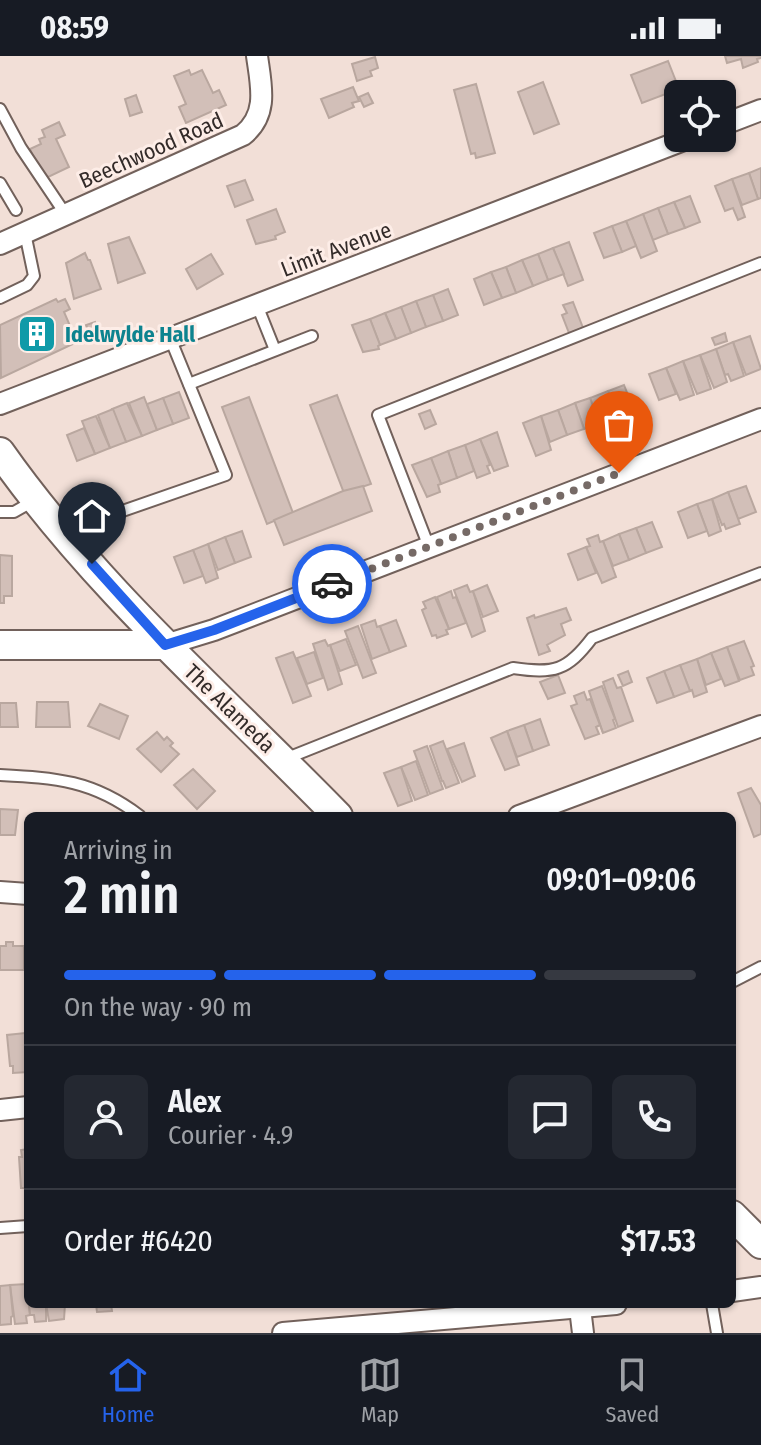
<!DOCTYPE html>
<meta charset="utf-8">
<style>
body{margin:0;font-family:"Fira Sans Condensed",sans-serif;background:#242831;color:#f1f3f6;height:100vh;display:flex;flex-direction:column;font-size:30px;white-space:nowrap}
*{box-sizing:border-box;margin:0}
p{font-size:26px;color:#9ea1a6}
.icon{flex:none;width:44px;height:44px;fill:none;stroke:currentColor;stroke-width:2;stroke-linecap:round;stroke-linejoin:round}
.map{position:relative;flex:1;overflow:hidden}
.sheet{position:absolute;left:24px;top:756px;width:712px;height:496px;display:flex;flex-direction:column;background:#171b24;border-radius:12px;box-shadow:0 2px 6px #0004}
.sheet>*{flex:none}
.controls{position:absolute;left:664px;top:24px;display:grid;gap:16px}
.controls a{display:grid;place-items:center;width:72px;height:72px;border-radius:12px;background:#171b24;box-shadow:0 2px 6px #0004;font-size:40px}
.pin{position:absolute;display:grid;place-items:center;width:68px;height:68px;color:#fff;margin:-82px -34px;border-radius:50% 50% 50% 0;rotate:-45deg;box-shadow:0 0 8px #0007}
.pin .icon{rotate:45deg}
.courier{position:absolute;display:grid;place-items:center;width:80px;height:80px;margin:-40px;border:6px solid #2563eb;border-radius:50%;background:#fff;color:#222;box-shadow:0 2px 10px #0007}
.headline em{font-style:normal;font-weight:600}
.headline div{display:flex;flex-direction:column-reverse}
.headline{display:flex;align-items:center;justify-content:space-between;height:136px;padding:0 40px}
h1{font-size:52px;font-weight:600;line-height:60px}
.bar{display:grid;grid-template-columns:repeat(4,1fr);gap:12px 8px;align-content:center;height:96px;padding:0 40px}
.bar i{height:10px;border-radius:6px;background:#363941}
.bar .current{background:#2563eb}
.bar p{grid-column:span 4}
.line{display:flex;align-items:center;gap:20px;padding:0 40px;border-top:2px solid #363941}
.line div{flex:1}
.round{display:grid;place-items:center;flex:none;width:84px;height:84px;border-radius:12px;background:#242831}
.status{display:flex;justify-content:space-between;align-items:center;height:56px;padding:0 40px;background:#171b24;direction:ltr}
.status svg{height:22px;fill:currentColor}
.tabs{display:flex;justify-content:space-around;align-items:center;height:112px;border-top:2px solid #363941;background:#171b24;font-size:22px;color:#9ea1a6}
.tabs a{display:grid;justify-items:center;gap:4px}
.tabs .current{color:#2563eb}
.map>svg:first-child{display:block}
.building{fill:#d2bfb8;stroke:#b9a79f;stroke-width:2}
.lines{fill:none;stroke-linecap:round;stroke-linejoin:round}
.lane-casing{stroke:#72615b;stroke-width:14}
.street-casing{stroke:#72615b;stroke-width:24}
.secondary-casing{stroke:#72615b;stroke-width:32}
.lane{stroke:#fff;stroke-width:10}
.street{stroke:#fff;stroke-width:20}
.secondary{stroke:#fff;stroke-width:28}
.done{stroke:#766a66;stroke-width:8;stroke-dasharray:0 14.4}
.route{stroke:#2563eb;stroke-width:10}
.labels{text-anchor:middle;stroke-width:6;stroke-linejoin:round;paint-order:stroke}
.street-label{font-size:22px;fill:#332b29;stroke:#fdede7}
.culture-label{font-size:22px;font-weight:bold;fill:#0d838f;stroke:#fdede7;text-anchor:start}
</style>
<div class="status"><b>08:59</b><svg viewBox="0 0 49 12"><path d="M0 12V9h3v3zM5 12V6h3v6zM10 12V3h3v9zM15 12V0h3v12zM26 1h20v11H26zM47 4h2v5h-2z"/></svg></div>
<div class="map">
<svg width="761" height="1277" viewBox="0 0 761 1277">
<rect width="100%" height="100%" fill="#f2dfd7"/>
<g class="building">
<polygon points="725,0 761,0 761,2 757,3 758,6 743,12 741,3 727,7"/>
<polygon points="375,1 378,12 370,15 372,20 357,25 352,8"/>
<polygon points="668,5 679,33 642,47 631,19"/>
<polygon points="189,14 191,19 202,14 213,37 219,34 226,49 186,67 179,51 186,48 174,20"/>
<polygon points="543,26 559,68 534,78 518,36"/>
<polygon points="476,28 495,97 476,102 475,97 471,98 454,34"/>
<polygon points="353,31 359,45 352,47 354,51 329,62 321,43"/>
<polygon points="368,37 373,47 364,51 359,41"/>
<polygon points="136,39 142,56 130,60 125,43"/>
<polygon points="59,66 65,79 56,83 69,111 44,123 30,93 41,88 39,83 45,81 42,74"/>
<polygon points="761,112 761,142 758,143 749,117"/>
<polygon points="749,117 758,143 742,149 732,123"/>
<polygon points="732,123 745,161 738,164 733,152 725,155 715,130"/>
<polygon points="245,124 253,144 235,151 227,130"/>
<polygon points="690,140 700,166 685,172 674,146"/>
<polygon points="674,146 685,172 668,178 658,152"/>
<polygon points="658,152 668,178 653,184 643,158"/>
<polygon points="276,153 285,176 275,180 276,183 256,188 247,164"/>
<polygon points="643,158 657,195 641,202 626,165"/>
<polygon points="626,165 636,190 622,196 612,170"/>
<polygon points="612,170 622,196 604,202 594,177"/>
<polygon points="129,181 145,217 118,227 108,188"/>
<polygon points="569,186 583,224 568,230 553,192"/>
<polygon points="553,192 564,218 548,224 538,198"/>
<polygon points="85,197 88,204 90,204 101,233 74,243 66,207"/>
<polygon points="211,198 223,218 197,233 186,213"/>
<polygon points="538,198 548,224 533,230 522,204"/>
<polygon points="522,204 533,230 516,237 506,211"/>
<polygon points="506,211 516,237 502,242 491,216"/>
<polygon points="491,216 502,242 484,249 474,223"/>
<polygon points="448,233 458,259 443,265 433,239"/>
<polygon points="433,239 443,265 426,271 416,245"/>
<polygon points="56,243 58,246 65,243 70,253 64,256 77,286 1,322 0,269"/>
<polygon points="416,245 426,271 411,277 401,251"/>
<polygon points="573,246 583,272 569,277 562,259 567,257 563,249"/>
<polygon points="401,251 411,277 396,283 385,257"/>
<polygon points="385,257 396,283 380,289 370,263"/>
<polygon points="370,263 380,289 378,290 379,293 363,296 352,269"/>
<polygon points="95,266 99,278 91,281 86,269"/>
<polygon points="725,277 727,285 715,289 712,282"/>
<polygon points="750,280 761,313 746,319 733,286"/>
<polygon points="733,286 744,320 731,325 728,318 725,319 716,293"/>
<polygon points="716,293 727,326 714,332 700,299"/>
<polygon points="700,299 711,333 697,338 683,305"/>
<polygon points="683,305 694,339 680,344 666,312"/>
<polygon points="666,312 676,338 659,344 649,318"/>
<polygon points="624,329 634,354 617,360 608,335"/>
<polygon points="608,335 617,360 599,367 590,342"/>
<polygon points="179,336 189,362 173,368 163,342"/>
<polygon points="337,339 371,428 344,437 310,349"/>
<polygon points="144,341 157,374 142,380 129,347"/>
<polygon points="249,341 293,457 267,468 222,351"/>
<polygon points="163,342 173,368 157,374 147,348"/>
<polygon points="590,342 599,367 584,373 575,347"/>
<polygon points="127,347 142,380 126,386 112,353"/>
<polygon points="575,347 584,373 567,379 558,354"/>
<polygon points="113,353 126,386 110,392 98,359"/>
<polygon points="430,354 436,368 425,373 419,358"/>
<polygon points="558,354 567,379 550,386 541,360"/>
<polygon points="96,360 110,392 95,398 82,365"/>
<polygon points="541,360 551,394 536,400 523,367"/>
<polygon points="84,372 95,398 77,405 67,379"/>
<polygon points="497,376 508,410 494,415 480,383"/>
<polygon points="480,383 490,409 487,410 490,417 477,422 465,389"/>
<polygon points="465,389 474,415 457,422 448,395"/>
<polygon points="448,395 457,422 441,428 431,402"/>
<polygon points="431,402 441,428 438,429 440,436 427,441 412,409"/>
<polygon points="363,430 372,455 284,489 274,464 343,435"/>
<polygon points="746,430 756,456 738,463 728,436"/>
<polygon points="728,436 740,468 726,473 724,468 722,469 712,443"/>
<polygon points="712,443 721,475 709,480 697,448"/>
<polygon points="697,448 707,475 688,482 678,456"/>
<polygon points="652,466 662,491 646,497 636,472"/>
<polygon points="636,472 646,497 629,504 619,478"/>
<polygon points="242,475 251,501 235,507 225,481"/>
<polygon points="619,478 629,504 613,510 603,485"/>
<polygon points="598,479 600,486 603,485 616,521 602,527 586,491 590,490 587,483"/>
<polygon points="225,481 235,507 218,514 208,488"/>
<polygon points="208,488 218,522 206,527 193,494"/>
<polygon points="586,491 596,517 578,524 568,498"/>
<polygon points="193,494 203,520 184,527 174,501"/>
<polygon points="0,499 12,500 12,540 4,540 4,547 0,547"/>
<polygon points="467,529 470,536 473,535 485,575 472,581 454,534"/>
<polygon points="487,529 498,555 483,561 473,535"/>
<polygon points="451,535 453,542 456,541 466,567 449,573 437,541"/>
<polygon points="435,541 449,573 446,574 448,578 437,582 436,579 432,580 422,554 426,552 423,546"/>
<polygon points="566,552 571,564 561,568 565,579 547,589 550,595 539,599 527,562 534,559 535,562"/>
<polygon points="375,564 377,571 380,570 390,596 372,603 361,569"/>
<polygon points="396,564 406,590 390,596 380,570"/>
<polygon points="358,570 376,617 363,622 345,575"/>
<polygon points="346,583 356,609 340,615 330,589"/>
<polygon points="325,584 328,590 330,589 342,628 328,634 313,588"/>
<polygon points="744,585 754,610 751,611 754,619 740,624 727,591"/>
<polygon points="727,591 739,625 725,630 711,597"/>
<polygon points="293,596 311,640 293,647 276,602"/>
<polygon points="314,596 323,622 307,628 297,602"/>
<polygon points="711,597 721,623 706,629 697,603"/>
<polygon points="697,603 707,636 694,641 692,634 690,635 680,609"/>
<polygon points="680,609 690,635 674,641 664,615"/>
<polygon points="628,615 632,626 623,630 618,619"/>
<polygon points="664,615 674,641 657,647 647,622"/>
<polygon points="558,619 565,637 548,643 540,626"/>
<polygon points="613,622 617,632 621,631 633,665 618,671 603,626"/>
<polygon points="602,630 615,663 613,664 616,672 603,677 589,635"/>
<polygon points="584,636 587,644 590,643 603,677 600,669 596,671 599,678 585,683 571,650 577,648 574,640"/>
<polygon points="37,646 68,646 70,671 36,671"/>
<polygon points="0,647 16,647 18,671 0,671"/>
<polygon points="100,648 128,660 119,683 88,670"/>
<polygon points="540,663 549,689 533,695 524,669"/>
<polygon points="524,669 533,695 517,701 507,675"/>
<polygon points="507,675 519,709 505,714 491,682"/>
<polygon points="157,676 164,684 167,681 173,687 170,690 179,698 161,716 137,693"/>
<polygon points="443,685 459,727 446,732 443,725 442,725 430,690"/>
<polygon points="464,687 475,720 462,726 447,693"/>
<polygon points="427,690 443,733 430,738 414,695"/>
<polygon points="416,705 428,739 415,744 401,711"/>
<polygon points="401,711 412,745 398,750 384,717"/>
<polygon points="193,713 215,735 197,753 174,729"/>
<polygon points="751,732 761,749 761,778 754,781 738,737"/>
<polygon points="0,753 18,754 15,779 0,779"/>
<polygon points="6,886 13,886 13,890 24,890 24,914 0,914 0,890 6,890"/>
<polygon points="25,977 28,1016 13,1017 13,1010 10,1010 7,979"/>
<polygon points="28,1093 28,1132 21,1132 19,1101 22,1101 21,1094"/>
<polygon points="27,1228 30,1259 26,1260 27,1267 15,1268 10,1229"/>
<polygon points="10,1229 13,1260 11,1261 11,1268 0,1269 0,1230"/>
<polygon points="29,1248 46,1248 46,1265 35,1266 34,1259 30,1259"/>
<polygon points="46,1248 65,1248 64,1263 49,1265"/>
<polygon points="93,1248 111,1248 112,1255 97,1256 96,1248"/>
</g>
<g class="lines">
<g class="lane-casing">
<g id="lane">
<polyline points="0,53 21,92 66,159"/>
<polyline points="0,127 16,154"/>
<polyline points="0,242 27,229 34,220 25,177"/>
<polyline points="257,249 275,294"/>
<polyline points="189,328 312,280"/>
<polyline points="0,456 14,456 35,444"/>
<polyline points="65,475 226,419 170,282"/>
<polyline points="429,491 378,359 761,207"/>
<path d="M285,703L513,612C554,618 567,615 592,582L761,517"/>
<path d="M0,719C56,722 93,724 140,760"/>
<polyline points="732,926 761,911"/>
<polyline points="0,1172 28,1170"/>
<polyline points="712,1248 717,1277"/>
</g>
</g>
<g class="street-casing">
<g id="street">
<polyline points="722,69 761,54"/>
<path d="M0,188L243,79C269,58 261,29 257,0"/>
<polyline points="0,348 689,82"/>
<polyline points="165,589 214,574 761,363"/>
<polyline points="519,760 761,670"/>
<polyline points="0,836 28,838"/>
<polyline points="0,1054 28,1051"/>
<polyline points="732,1235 761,1231"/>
<polyline points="580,1252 583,1277"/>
<polyline points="283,1277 616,1248"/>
</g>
</g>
<g class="secondary-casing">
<g id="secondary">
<path d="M0,396C94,530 224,643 338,760"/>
<polyline points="0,589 165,589"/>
<polyline points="732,1159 761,1188"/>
</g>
</g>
<use href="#lane" class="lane"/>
<use href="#street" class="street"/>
<use href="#secondary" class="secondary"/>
</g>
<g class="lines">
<polyline class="done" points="332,528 619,417"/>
<polyline class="route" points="92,508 165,589 214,574 332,528"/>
</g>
<defs>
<g id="building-square" transform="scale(2)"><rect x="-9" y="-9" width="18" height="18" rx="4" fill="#0f9aa8" stroke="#fdede7"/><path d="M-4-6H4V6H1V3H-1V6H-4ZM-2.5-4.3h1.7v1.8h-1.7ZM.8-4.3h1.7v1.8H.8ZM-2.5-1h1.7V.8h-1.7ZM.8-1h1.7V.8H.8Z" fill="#fff"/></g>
</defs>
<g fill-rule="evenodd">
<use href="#building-square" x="37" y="278"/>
</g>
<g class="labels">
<g class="street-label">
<text transform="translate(151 94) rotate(-24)" y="8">Beechwood Road</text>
<text transform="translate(336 193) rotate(-21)" y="8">Limit Avenue</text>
<text transform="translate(230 652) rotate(44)" y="8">The Alameda</text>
</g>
<g class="culture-label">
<text x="65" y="286">Idelwylde Hall</text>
</g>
</g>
</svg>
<div class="controls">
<a><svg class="icon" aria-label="locate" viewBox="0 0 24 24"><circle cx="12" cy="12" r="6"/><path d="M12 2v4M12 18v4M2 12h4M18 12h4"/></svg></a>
</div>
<div class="pin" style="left:619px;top:417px;background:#ea580c"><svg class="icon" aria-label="bag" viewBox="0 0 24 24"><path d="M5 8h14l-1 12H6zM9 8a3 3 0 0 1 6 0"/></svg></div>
<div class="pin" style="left:92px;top:508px;background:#1f2937"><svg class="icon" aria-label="home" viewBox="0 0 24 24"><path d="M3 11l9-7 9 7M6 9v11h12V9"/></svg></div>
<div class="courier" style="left:332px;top:528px"><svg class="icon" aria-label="car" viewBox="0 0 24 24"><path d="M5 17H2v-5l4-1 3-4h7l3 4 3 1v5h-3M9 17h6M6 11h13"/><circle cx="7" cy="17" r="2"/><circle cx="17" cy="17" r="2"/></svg></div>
<section class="sheet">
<div class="headline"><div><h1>2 min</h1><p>Arriving in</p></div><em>09:01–09:06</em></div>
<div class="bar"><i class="current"></i><i class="current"></i><i class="current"></i><i></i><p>On the way · 90 m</p></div>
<div class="line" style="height:144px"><a class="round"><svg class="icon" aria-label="person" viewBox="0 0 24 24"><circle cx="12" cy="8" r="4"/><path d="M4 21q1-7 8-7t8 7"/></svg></a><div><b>Alex</b><p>Courier · 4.9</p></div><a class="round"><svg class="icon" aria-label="chat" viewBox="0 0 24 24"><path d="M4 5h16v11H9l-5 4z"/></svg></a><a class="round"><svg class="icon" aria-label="phone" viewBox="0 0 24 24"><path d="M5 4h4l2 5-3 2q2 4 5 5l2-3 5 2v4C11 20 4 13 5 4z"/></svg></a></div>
<div class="line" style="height:104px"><div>Order #6420</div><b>$17.53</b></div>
</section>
</div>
<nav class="tabs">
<a class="current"><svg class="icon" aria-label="home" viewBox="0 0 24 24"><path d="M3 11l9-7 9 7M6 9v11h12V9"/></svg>Home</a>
<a><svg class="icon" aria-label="map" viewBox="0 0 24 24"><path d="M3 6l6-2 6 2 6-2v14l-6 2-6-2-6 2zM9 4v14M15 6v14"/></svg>Map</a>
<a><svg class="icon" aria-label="saved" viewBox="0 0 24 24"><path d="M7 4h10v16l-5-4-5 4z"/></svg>Saved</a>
</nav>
